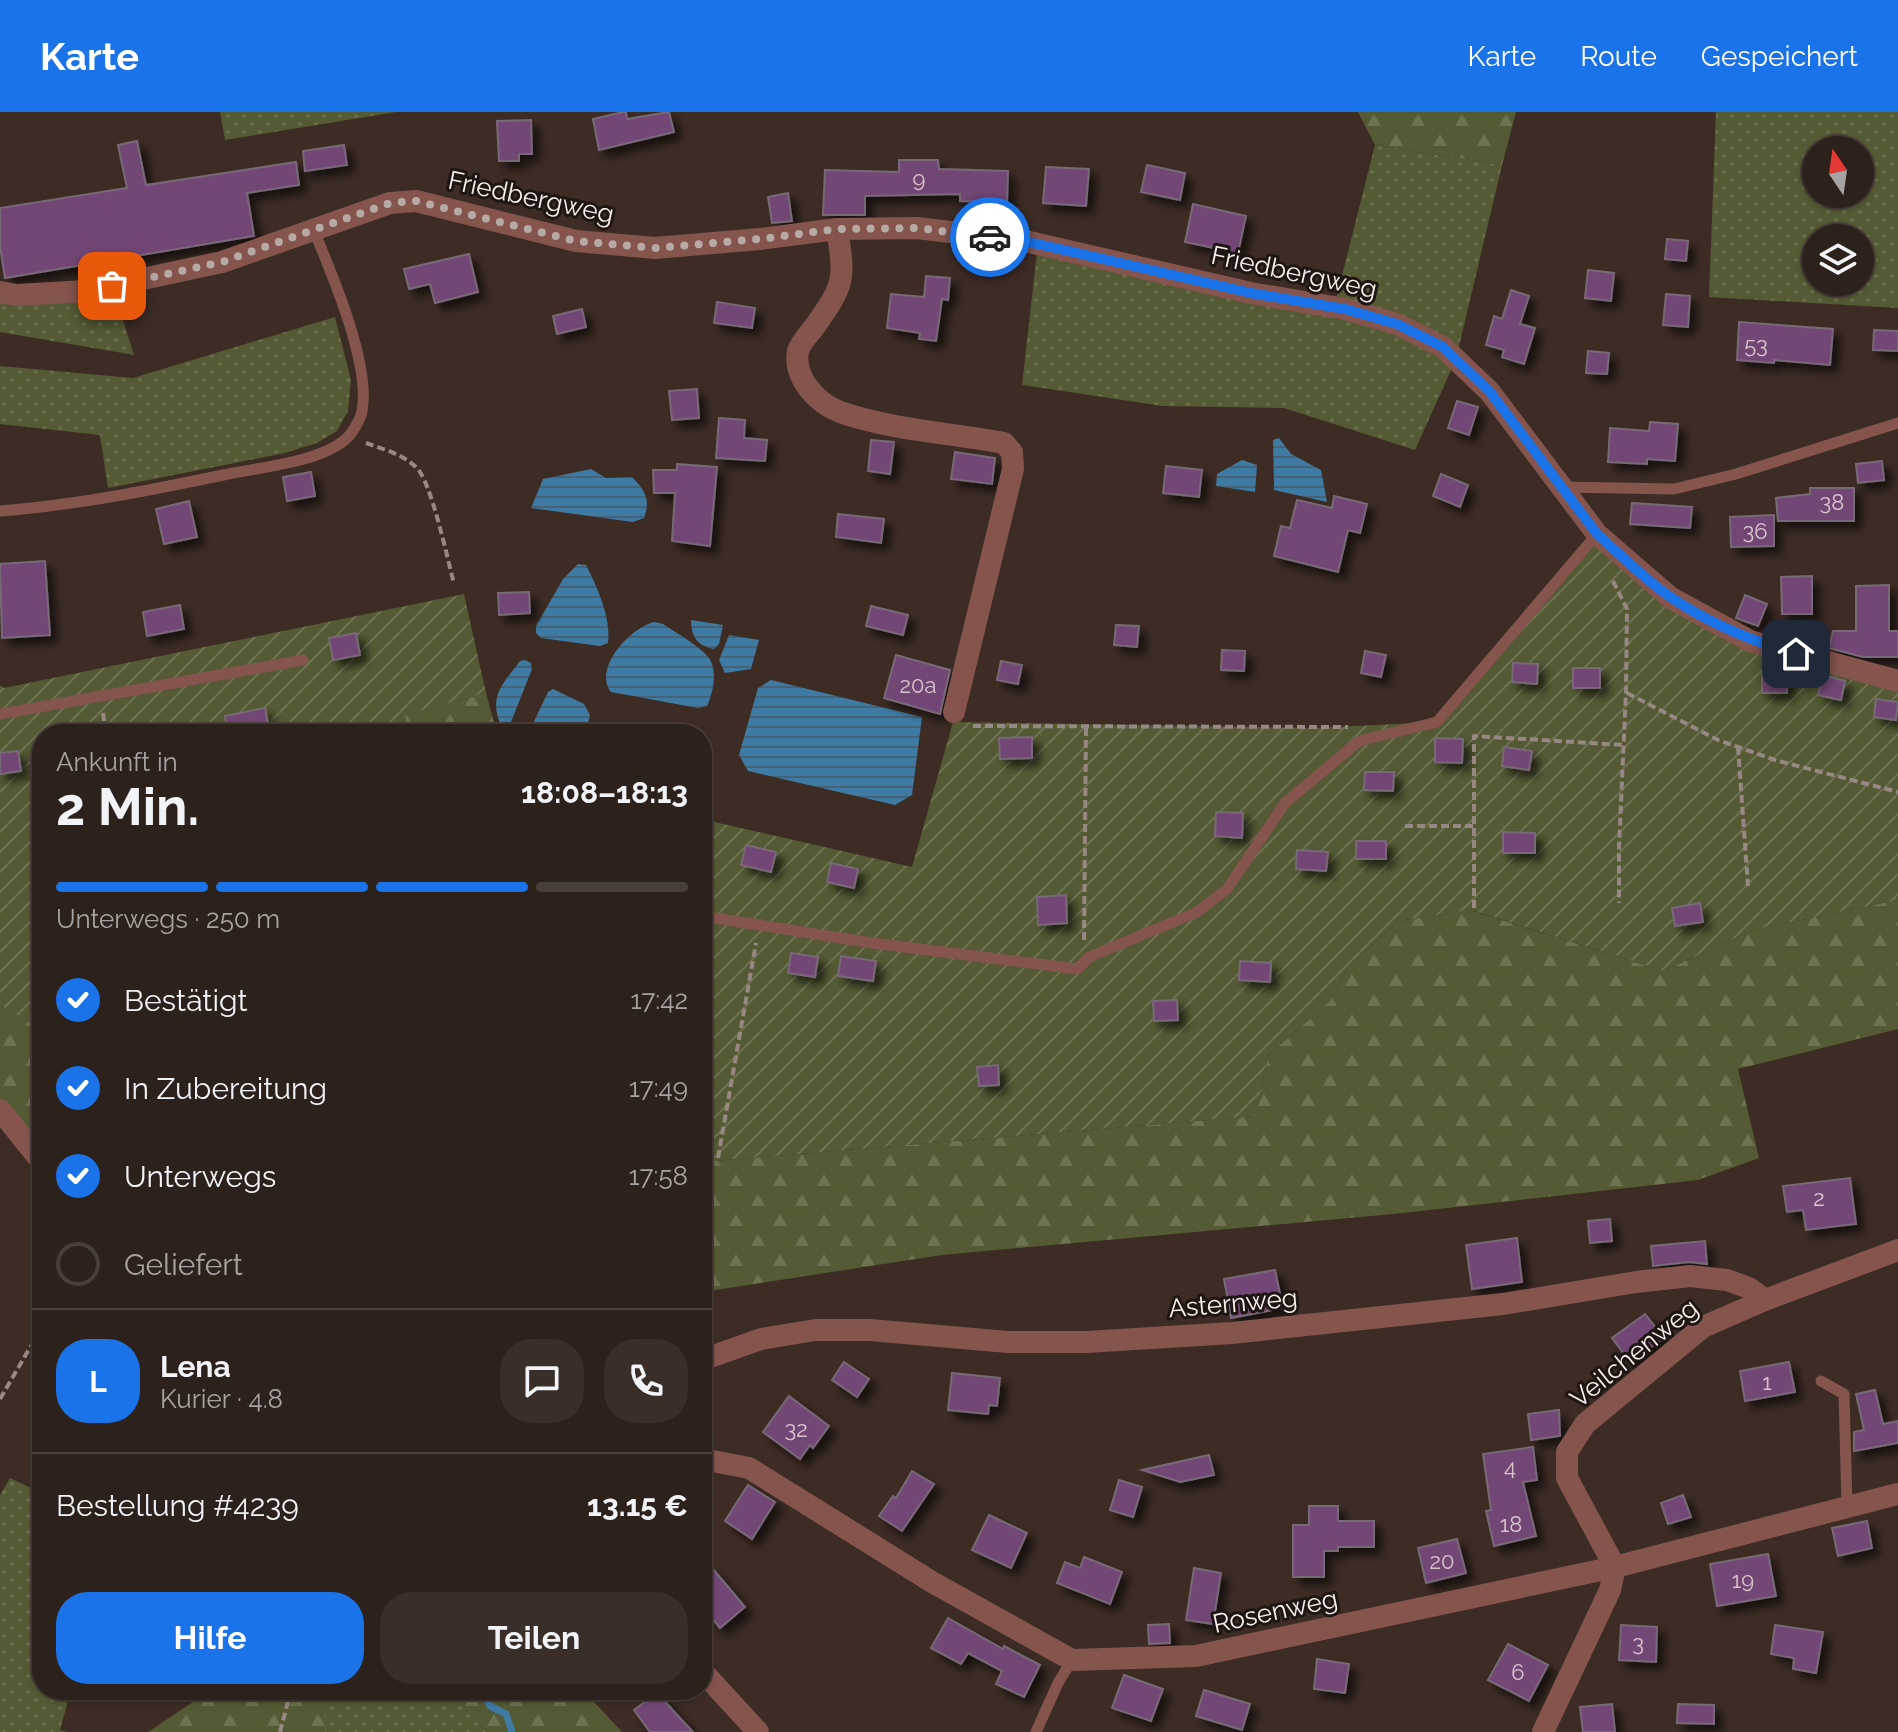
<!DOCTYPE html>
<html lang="de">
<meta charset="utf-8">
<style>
body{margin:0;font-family:Raleway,sans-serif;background:#392e28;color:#f1f3f6;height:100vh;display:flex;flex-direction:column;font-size:30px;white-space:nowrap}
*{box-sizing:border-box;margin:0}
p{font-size:26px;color:#a7a3a3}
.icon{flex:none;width:44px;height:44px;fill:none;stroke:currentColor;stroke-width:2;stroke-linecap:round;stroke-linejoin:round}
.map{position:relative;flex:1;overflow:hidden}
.panel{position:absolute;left:32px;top:612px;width:680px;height:976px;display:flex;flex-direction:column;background:#2d211b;border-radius:32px;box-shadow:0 2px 6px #0004,0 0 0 2px #483e3a}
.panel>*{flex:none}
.needle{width:52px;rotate:347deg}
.buttons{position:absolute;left:1802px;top:24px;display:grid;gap:16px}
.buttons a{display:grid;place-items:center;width:72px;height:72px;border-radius:50%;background:#2d211b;box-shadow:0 2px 6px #0004,0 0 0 2px #483e3a;font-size:40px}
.pin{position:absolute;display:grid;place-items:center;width:68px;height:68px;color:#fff;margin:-34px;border-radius:16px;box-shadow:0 4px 12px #0006}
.courier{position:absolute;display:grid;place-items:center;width:80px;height:80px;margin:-40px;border:6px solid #1a73e8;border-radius:50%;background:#fff;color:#222;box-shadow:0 2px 10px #0007}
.head em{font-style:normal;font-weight:700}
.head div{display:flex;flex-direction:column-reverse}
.head{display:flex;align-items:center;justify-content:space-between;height:136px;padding:0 24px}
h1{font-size:52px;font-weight:700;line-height:60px}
.bar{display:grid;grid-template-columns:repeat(4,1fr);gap:12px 8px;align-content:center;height:96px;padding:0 24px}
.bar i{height:10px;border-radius:6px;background:#483e3a}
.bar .active{background:#1a73e8}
.bar p{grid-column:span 4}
.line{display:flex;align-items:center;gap:20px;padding:0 24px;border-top:2px solid #483e3a}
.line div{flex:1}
.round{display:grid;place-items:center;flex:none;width:84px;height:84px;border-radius:32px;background:#392e28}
ol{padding:0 24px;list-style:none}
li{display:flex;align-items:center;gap:24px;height:88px}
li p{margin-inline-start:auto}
li .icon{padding:8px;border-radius:50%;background:#1a73e8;color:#fff;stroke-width:4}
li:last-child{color:#a7a3a3}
li i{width:44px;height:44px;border:4px solid #483e3a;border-radius:50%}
.cta{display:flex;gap:16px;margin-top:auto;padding:16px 24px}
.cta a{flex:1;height:92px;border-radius:32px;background:#1a73e8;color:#fff;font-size:32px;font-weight:700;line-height:92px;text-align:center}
.cta a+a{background:#392e28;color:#f1f3f6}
header{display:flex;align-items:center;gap:48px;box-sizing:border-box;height:112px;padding:0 40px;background:#1a73e8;color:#fff}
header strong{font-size:38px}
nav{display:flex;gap:44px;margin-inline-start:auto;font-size:28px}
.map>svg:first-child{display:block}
.grass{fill:url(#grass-dots);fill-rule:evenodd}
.forest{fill:url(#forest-firs)}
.garden{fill:url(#garden-furrows)}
.water{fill:url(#water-rules)}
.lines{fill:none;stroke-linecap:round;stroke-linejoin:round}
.stream{stroke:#3f7aa3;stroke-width:7}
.building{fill:#734774;stroke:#776977;stroke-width:2;filter:url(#shadow)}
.path{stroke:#968882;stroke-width:4;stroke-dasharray:8 4;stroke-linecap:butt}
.lane{stroke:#85544d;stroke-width:11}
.street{stroke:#85544d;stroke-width:22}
.done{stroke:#b7aaa4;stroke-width:8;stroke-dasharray:0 14.4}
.route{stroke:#1a73e8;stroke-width:10}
.labels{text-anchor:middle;stroke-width:6;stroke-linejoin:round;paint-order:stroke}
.number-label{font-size:22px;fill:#d8c4cc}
.street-label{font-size:26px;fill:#f9eee9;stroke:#1e1613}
</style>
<header>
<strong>Karte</strong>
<nav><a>Karte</a><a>Route</a><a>Gespeichert</a></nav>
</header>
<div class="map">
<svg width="1898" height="1620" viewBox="0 0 1898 1620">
<defs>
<pattern id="grass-dots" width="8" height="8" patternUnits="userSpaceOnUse" patternTransform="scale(2)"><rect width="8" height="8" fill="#545a33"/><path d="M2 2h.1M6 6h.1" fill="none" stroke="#6d7251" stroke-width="1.8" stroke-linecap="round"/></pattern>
<pattern id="forest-firs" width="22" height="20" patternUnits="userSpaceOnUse" patternTransform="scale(2)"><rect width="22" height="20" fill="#545a33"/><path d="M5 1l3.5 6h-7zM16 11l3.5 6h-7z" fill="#6d7251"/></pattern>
<pattern id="garden-furrows" width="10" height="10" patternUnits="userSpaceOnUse" patternTransform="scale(2)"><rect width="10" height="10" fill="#545a33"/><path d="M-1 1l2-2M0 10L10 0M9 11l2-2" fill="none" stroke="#6d7251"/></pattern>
<pattern id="water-rules" width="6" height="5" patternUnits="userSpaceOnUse" patternTransform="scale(2)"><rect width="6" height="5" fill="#3f7aa3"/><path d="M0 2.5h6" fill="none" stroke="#446379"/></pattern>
<filter id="shadow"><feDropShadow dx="7" dy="7" stdDeviation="4" flood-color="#0009"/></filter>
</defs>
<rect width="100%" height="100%" fill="#3c2c24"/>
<g class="grass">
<polygon points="220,0 396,0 225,28"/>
<path d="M1716,0H1898V196L1709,185ZM1816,38H1860V82H1816ZM1816,126H1860V170H1816Z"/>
<polygon points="1375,33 1502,53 1456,247 1415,338 1284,296 1163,294 1022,273 1038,132 1334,195"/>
<polygon points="112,174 134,243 0,220 0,180"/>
<polygon points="335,205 351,268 348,299 337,319 317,331 285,341 108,376 100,323 0,312 0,254 133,266"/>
<polygon points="10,1366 42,1381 42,1578 71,1578 60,1618 67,1620 0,1620 0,1383"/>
<polygon points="325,1578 449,1578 487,1620 325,1620"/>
</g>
<g class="forest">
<polygon points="1358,0 1516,0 1502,53 1375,33"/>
<polygon points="486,581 497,622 409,622 404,603"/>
<polygon points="1898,788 1898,917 1738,957 1759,1046 1698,1068 1393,1102 942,1143 702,1180 702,1050 1256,1004 1268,943 1333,887 1348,854 1399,809 1470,798 1663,859 1753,818"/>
<polygon points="0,893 42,919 42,1050 0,998"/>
<polygon points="211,1578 325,1578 325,1620 148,1620"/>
<polygon points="449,1578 583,1578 622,1620 487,1620"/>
</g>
<g class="garden">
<polygon points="1597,422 1715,510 1898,569 1898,788 1753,818 1663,859 1471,798 1399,809 1348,854 1333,887 1268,943 1256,1004 702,1050 702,720 706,708 912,755 953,610 1313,616 1437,610"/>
<polygon points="464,482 486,581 405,603 409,622 42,622 42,919 0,893 0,573 4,576"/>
</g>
<g class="water">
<polygon points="1279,326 1291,342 1321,358 1327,390 1274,378 1273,328"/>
<polygon points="1242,348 1257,353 1255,380 1216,374 1217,362"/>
<path d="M591,357L606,366L632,365C645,378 651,388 644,406L633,410L531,396L543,367Z"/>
<path d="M578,452L586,453C597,475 611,505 608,531L600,534L541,526L536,521V514L563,467Z"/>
<path d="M691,508L723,513L719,532L714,537C697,534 691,524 691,508Z"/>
<path d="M654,510L663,512C675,520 701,535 709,546C718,559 713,582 707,594L698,596L611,580C593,556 630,516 654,510Z"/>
<polygon points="729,523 759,528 751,557 725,561 719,548"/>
<path d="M525,548L531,551L532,557L509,615L501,614C488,583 503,572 520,549Z"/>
<polygon points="771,568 922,605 912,683 895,693 748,659 739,643 758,576"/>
<polygon points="553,577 584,592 590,603 585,622 528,622 548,580"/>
<polygon points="655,616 692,622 602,622 609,617"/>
</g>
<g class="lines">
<polyline class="stream" points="482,1578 490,1594 506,1602 512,1620"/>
</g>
<g class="building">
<polygon points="623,0 626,0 627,7 669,0 674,20 599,38 593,7"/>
<polygon points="531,8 532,42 519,42 519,49 499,49 497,9"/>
<polygon points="137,29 146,73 296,50 299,73 247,81 254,124 5,166 0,134 0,96 127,76 118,33"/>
<polygon points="344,33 347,53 305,59 303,39"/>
<polygon points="899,48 938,48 939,57 1008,59 1007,91 960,89 960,82 865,84 865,103 823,103 825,58 899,60"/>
<polygon points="1147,53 1185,61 1180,88 1141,80"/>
<polygon points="1046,55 1089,57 1086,94 1043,91"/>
<polygon points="788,81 792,109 772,111 768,85"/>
<polygon points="1193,92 1246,104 1238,141 1185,130"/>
<polygon points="1667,127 1688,129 1686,149 1665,147"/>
<polygon points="469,142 478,180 435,191 430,172 409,177 404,157"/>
<polygon points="1588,158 1614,161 1611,189 1585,186"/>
<polygon points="926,164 950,166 948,188 942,187 936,229 919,227 920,221 887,216 891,182 924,185"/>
<polygon points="1511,178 1529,184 1520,212 1535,216 1524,252 1502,245 1504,238 1486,233 1494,204 1502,207"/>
<polygon points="1666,182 1690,184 1688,215 1663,213"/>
<polygon points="717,190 755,196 752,216 714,211"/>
<polygon points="582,197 586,215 557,222 553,204"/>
<polygon points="1739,210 1833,217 1830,253 1774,248 1774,251 1737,248"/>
<polygon points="1874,218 1898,219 1898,239 1873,238"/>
<polygon points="1588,239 1609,241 1607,262 1586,261"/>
<polygon points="697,277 699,306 672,308 669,279"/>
<polygon points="1457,289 1478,295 1469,323 1448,316"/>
<polygon points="719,306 745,308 744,326 767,328 765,349 716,346"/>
<polygon points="1650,310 1678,312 1675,349 1647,347 1647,352 1608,350 1610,316 1649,319"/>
<polygon points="871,328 894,330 890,362 868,359"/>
<polygon points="955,340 995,346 992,372 951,367"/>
<polygon points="1882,349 1884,368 1858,371 1856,352"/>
<polygon points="677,352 717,355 710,434 672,429 675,381 654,381 653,358 677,358"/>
<polygon points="1166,354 1202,358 1199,385 1163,381"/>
<polygon points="311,360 315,384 287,389 283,365"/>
<polygon points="1441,362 1468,373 1460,395 1433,384"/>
<polygon points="1810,376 1854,376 1854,409 1778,409 1776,386 1810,382"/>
<polygon points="1334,384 1367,392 1360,421 1348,418 1338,460 1274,444 1281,414 1290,416 1297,388 1332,396"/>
<polygon points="189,389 197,425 164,432 156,397"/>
<polygon points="1632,391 1692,395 1690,416 1630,412"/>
<polygon points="838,402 884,407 881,431 836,425"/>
<polygon points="1774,403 1774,434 1731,435 1730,405"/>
<polygon points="45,449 50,523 2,526 0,452"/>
<polygon points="1812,464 1812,502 1782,502 1781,465"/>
<polygon points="1889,473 1889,519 1898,519 1898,545 1863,545 1829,536 1833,519 1856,519 1856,474"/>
<polygon points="529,480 530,501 499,503 498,481"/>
<polygon points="1745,483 1767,492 1758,514 1736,506"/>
<polygon points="180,493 184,517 147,524 143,500"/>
<polygon points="871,494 908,503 903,523 866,514"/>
<polygon points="1116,513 1139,514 1137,535 1114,533"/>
<polygon points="356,521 360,543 333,548 329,526"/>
<polygon points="1222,538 1245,539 1244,559 1221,558"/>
<polygon points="1365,539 1386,543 1381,565 1361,561"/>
<polygon points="896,543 950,558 940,602 884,586"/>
<polygon points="1001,549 1022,553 1018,572 997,568"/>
<polygon points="1513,551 1538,552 1537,572 1512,570"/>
<rect x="1573" y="556" width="27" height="20"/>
<rect x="1762" y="561" width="25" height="20"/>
<polygon points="1823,563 1845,569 1841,588 1818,583"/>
<polygon points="1876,587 1898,590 1896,608 1874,605"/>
<polygon points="265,596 270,622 228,622 225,604"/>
<polygon points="1032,625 1032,646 1000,647 999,626"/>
<polygon points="1435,626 1463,627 1462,651 1435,650"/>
<polygon points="1504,635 1532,639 1529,658 1502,654"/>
<polygon points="18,639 21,659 0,662 0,641"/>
<polygon points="1365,660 1394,660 1393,679 1364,678"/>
<polygon points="1216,700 1243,701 1242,726 1215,724"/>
<polygon points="1503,720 1535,721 1535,741 1503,741"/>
<rect x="1356" y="729" width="30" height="18"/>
<polygon points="746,733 776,740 771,760 741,753"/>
<polygon points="1297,738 1328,740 1326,759 1296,757"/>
<polygon points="831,751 858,757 854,776 827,770"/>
<polygon points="1066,783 1067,811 1038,813 1037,785"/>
<polygon points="1700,791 1703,810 1675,814 1672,796"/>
<polygon points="791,841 818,845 815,865 788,861"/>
<polygon points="841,844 876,849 873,869 838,864"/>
<polygon points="1240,849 1271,851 1270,870 1239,868"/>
<polygon points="1177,888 1178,908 1154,909 1153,889"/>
<polygon points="998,953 999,973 979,974 977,955"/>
<polygon points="1850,1066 1856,1112 1806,1118 1803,1098 1787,1100 1783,1074"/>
<polygon points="1610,1107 1612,1129 1590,1131 1588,1109"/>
<polygon points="1517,1126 1522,1170 1472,1177 1466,1133"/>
<polygon points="1705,1129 1707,1152 1689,1150 1653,1154 1651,1134"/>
<polygon points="1275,1158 1283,1196 1231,1206 1224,1167"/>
<polygon points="1645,1202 1664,1226 1630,1250 1612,1226"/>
<polygon points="844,1250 869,1267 857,1285 832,1268"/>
<polygon points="1789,1250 1795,1280 1745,1289 1740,1259"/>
<polygon points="952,1261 1000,1266 997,1294 989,1293 988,1302 948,1298"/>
<polygon points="1875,1278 1883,1312 1898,1309 1898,1331 1854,1339 1854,1320 1864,1318 1856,1282"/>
<polygon points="789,1284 829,1314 813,1336 810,1333 800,1347 763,1320"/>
<polygon points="1559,1298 1560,1324 1531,1328 1528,1302"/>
<polygon points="1533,1335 1537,1368 1523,1370 1536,1424 1494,1434 1486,1399 1491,1398 1483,1342"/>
<polygon points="1209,1343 1214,1363 1180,1370 1142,1358"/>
<polygon points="912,1359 934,1372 902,1419 879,1404 893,1384 896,1386"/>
<polygon points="1119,1368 1142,1375 1133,1405 1110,1398"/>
<polygon points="748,1373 775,1390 752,1427 725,1409"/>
<polygon points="1683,1383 1691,1405 1668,1412 1661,1391"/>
<polygon points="1309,1394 1338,1394 1338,1409 1374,1409 1374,1435 1338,1435 1338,1439 1324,1439 1324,1465 1293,1465 1293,1413 1309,1413"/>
<polygon points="989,1403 1027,1421 1011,1456 972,1438"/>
<polygon points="1867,1409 1872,1436 1838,1444 1832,1416"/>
<polygon points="1457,1427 1466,1461 1426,1471 1418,1436"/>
<polygon points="1768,1442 1776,1484 1717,1494 1710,1452"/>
<polygon points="1084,1445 1122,1460 1110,1492 1057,1471 1065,1450 1080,1456"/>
<polygon points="1194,1456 1221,1461 1213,1512 1186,1508"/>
<polygon points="713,1457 745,1495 720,1516 702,1494 702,1466"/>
<polygon points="948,1506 1003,1537 1004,1534 1040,1553 1024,1585 996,1572 1002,1559 968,1541 961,1552 931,1536"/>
<polygon points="1169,1512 1170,1531 1149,1532 1148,1513"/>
<polygon points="1621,1513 1657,1515 1656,1550 1619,1548"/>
<polygon points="1775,1513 1823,1520 1816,1561 1793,1557 1794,1546 1771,1542"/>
<polygon points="1508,1532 1548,1553 1529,1589 1488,1568"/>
<polygon points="1317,1547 1349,1552 1345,1581 1314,1577"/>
<polygon points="1124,1563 1163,1577 1151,1609 1112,1596"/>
<polygon points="1204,1578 1250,1592 1242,1618 1196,1604"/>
<polygon points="657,1581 693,1620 650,1620 634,1598"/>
<polygon points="1612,1592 1615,1620 1583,1620 1580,1595"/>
<polygon points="1678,1592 1714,1593 1714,1612 1677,1611"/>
</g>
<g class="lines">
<g class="path">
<path d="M366,331C383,337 402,342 416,355C431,368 448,449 454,472"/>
<polyline points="1613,469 1627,497 1626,580 1619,736 1619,791"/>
<polyline points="1627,581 1718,628 1775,648 1898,680"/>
<polyline points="103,601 106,622"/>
<polyline points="973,614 1348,615"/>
<polyline points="1738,635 1748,774"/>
<polyline points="1405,714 1473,714"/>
<polyline points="1474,796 1474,624 1624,633"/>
<polyline points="1084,828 1086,615"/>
<polyline points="718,1046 756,831"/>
<polyline points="0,1287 42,1215"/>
<polyline points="280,1620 291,1578"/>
</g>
<g class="lane">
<polyline points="1562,375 1674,377 1736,362 1898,311"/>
<path d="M0,399C79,393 156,377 233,361C265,355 324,349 348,325C353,320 361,306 362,299C371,253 332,162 314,119"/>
<polyline points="0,602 303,548"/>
<polyline points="702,804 872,831 1077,857 1089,845 1197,800 1227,777 1285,691 1359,629 1437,610 1597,422"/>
<polyline points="1821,1269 1844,1282 1847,1394"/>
<polyline points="1036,1620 1058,1571 1072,1548"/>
</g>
<g class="street">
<path d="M837,117C845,167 845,172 815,214C810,221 800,231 798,239C793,266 817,291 840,300C892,318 951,321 1004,331L1012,340L1013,357L954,600"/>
<polyline points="0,180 17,183 87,179 222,150 390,91 416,89 576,129 655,136 760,127 837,117 917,116 1025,129 1251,181 1345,197 1397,212 1443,235 1490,280 1597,422 1671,486 1750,529 1898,569"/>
<polyline points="0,998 42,1050"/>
<polyline points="702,1248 761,1227 815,1218 870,1218 1008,1230 1087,1230 1232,1221 1503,1192 1636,1170 1690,1164 1727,1168 1749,1176 1765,1188"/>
<polyline points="702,1347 749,1356 932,1470 1072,1548 1196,1544 1615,1455 1898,1382"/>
<polyline points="702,1559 758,1620"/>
<polyline points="1543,1620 1610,1478 1615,1455 1567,1366 1567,1340 1585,1312 1703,1215 1765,1188 1898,1138"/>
</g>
</g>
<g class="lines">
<polyline class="done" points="112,174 222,150 390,91 416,89 576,129 655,136 760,127 837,117 917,116 990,125"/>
<path class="route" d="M990,125L1038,132L1251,181L1345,197L1397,212L1443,235L1490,280L1597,422C1621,443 1646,469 1672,486C1710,512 1752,529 1796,542"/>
</g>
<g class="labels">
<g class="number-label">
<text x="919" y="75">9</text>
<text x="1756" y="241">53</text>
<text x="1832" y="398">38</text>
<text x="1755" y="427">36</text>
<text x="918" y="581">20a</text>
<text x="1819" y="1094">2</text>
<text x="1767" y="1278">1</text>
<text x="796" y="1325">32</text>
<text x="1510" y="1363">4</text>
<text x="1511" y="1420">18</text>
<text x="1442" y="1457">20</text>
<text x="1743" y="1476">19</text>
<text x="1638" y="1539">3</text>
<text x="1518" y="1568">6</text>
</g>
<g class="street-label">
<text transform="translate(531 85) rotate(12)" y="9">Friedbergweg</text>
<text transform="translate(1294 160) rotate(12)" y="9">Friedbergweg</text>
<text transform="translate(1233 1191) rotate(-5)" y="9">Asternweg</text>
<text transform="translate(1634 1241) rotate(-39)" y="9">Veilchenweg</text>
<text transform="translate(1275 1499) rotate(-12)" y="9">Rosenweg</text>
</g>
</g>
</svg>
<div class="buttons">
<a><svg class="needle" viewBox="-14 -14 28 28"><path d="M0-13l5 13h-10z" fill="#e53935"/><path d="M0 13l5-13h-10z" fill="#a7a3a3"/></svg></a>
<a><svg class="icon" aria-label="layers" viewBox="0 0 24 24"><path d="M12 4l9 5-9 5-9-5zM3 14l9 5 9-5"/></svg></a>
</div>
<div class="pin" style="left:112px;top:174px;background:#ea580c"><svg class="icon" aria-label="bag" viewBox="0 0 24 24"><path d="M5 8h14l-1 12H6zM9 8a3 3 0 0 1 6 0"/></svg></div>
<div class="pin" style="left:1796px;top:542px;background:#1f2937"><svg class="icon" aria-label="home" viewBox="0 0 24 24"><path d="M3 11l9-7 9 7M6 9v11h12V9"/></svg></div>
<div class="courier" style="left:990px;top:125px"><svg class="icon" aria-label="car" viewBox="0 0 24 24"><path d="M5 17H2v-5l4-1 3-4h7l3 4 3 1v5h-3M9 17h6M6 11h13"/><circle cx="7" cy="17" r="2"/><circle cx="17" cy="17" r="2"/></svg></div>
<section class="panel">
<div class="head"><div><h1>2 Min.</h1><p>Ankunft in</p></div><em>18:08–18:13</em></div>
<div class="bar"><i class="active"></i><i class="active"></i><i class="active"></i><i></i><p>Unterwegs · 250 m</p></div>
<ol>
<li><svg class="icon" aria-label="check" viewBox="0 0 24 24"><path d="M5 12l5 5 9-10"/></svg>Bestätigt<p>17:42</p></li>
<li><svg class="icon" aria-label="check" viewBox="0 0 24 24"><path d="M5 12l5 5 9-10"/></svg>In Zubereitung<p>17:49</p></li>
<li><svg class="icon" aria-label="check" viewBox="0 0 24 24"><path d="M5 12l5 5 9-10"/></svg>Unterwegs<p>17:58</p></li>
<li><i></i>Geliefert</li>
</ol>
<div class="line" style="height:144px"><b class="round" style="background:#1a73e8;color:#fff">L</b><div><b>Lena</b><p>Kurier · 4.8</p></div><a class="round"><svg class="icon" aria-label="chat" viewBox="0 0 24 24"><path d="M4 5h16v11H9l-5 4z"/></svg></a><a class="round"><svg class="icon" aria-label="phone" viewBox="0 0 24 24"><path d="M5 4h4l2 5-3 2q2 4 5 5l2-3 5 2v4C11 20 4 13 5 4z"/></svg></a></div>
<div class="line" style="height:104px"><div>Bestellung #4239</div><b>13.15 €</b></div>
<div class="cta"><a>Hilfe</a><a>Teilen</a></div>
</section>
</div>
